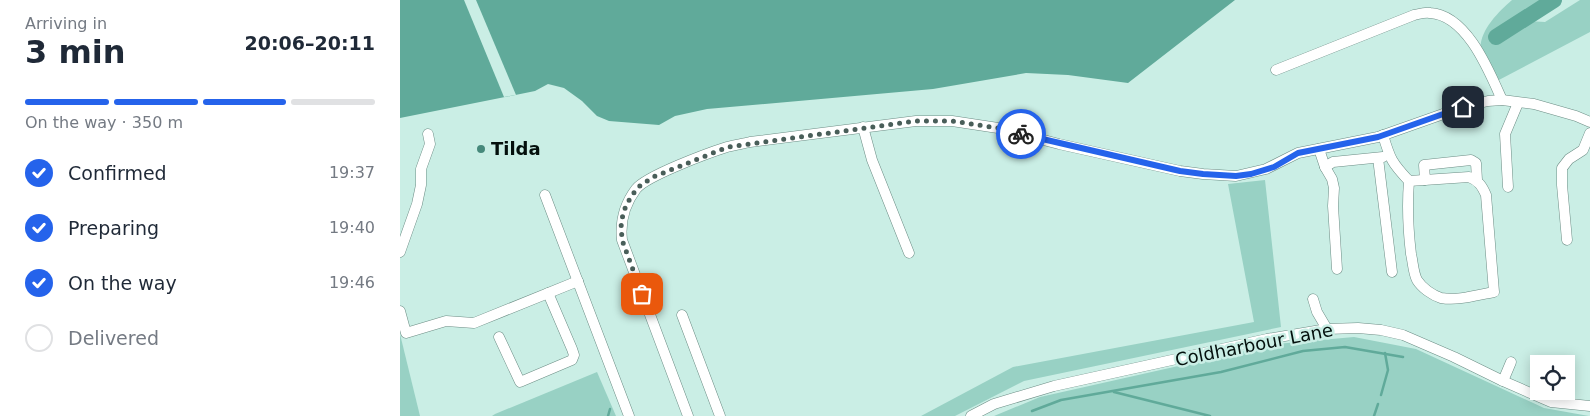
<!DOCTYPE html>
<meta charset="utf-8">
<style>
body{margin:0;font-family:"DejaVu Sans",sans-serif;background:#f6f6f7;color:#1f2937;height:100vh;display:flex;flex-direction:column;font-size:19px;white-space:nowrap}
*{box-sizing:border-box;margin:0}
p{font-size:16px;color:#747a83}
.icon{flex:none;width:28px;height:28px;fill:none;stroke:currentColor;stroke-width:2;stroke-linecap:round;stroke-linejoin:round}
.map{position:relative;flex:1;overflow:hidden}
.drawer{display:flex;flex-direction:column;background:#fff;width:400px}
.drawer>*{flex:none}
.tools{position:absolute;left:1130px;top:355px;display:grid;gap:10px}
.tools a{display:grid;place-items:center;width:45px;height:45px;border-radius:0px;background:#fff;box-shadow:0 2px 12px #0003;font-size:25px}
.pin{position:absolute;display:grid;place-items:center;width:42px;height:42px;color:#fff;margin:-21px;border-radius:10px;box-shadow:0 2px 8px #0006}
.courier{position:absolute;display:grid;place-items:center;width:50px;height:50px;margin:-25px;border:4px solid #2563eb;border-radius:50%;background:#fff;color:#222;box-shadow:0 1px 6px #0007}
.summary em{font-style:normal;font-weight:700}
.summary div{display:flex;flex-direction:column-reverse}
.summary{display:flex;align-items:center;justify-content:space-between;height:85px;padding:0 25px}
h1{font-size:32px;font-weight:700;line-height:38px}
.bar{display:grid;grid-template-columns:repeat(4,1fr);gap:8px 5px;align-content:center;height:60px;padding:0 25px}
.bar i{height:6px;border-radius:4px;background:#e0e1e3}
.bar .active{background:#2563eb}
.bar p{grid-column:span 4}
ol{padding:0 25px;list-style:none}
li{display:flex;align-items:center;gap:15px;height:55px}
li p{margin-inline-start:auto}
li .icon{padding:5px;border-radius:50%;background:#2563eb;color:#fff;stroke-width:4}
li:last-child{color:#747a83}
li i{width:28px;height:28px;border:2px solid #e0e1e3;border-radius:50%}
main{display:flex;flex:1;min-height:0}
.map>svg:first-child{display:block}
.green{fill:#98d1c4}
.water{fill:#60aa9a}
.pier{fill:#caeee5}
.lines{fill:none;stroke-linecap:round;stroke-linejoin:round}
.stream{stroke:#60aa9a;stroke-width:2.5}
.river{stroke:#60aa9a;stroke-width:16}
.minor-casing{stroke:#6c8d85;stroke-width:11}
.minor{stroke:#fff;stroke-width:10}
.done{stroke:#495e59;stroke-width:5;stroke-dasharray:0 9}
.route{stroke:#2563eb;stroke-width:6}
.poi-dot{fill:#46897b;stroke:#caeee5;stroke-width:2}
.labels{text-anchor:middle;stroke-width:5;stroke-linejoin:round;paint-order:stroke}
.poi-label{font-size:18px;font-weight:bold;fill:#04100d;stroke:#caeee5;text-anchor:start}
.street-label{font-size:18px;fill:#04100d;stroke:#caeee5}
</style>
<main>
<section class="drawer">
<div class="summary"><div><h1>3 min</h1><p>Arriving in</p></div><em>20:06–20:11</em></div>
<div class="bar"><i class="active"></i><i class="active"></i><i class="active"></i><i></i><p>On the way · 350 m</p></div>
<ol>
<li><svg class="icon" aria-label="check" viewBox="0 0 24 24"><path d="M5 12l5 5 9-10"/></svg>Confirmed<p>19:37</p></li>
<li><svg class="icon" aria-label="check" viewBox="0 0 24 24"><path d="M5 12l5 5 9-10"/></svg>Preparing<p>19:40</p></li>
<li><svg class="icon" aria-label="check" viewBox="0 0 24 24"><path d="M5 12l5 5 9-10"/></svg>On the way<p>19:46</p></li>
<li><i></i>Delivered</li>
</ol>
</section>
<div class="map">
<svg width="1190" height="416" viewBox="0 0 1190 416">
<rect width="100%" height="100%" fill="#caeee5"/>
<g class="green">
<path d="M1112,0H1146L1104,26L1107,33L1128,21L1145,22L1180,0H1190V32L1097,81C1093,73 1083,63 1081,53C1077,33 1098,12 1112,0Z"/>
<polygon points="865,180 881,327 624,381 555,416 521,416 613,367 854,322 828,184"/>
<polygon points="0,334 20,416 0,416"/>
<polygon points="954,337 1016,349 1144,408 1189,416 594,416 640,397 876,344"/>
<polygon points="197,372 216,416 92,416 95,414"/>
</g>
<polygon class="water" points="0,0 835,0 728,83 668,75 626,73 533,89 307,109 275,116 259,125 209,121 197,116 182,101 164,88 148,84 135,91 0,118"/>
<polygon class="pier" points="64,0 76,0 116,95 104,97"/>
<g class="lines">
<g class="stream">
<polyline points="714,392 810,416"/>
<polyline points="981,395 988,370 985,353"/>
<polyline points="632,411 661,400 821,372 903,351 945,347 1003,357"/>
<polyline points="208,416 210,409"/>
<polyline points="974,416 978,404"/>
</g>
<polyline class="river" points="1096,37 1154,0"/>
<g class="minor-casing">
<g id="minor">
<path d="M876,70L1014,15C1019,14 1025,12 1030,13C1067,15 1089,71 1102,100"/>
<polyline points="463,127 472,160 509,253"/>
<path d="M983,135C990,159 992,163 1009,181L1069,177C1079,181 1082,186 1086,195L1094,292C1077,295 1058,301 1041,298C1032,295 1022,288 1017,280C1013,272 1013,262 1011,254C1008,229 1007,206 1009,181"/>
<polyline points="919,149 925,167 933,162 983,157"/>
<polyline points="978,158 992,272"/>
<polyline points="925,167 932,179 934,188 933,206 937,269"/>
<polyline points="1025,180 1024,165 1071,160 1076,163 1077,180"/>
<polyline points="1108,187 1105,134 1118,103"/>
<polyline points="145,195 229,416"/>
<polyline points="1167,240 1162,185 1162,168 1169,159 1183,150 1190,133"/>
<polyline points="0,252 17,204 21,185 21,169 30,144 28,134"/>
<polyline points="913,299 917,312 927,329"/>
<polyline points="0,311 6,333 46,321 74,323 178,281"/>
<polyline points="282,315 320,416"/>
<polyline points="99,337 120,382 172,360 174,355 172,349 148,293"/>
<polyline points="1103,381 1111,362"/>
<path d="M288,416L222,240C220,222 224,205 236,189C246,176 308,153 327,147C334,145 342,144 350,142L516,121H552L598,128L659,144L780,171L803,174L836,176L866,169L898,153L978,137L1063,107L1088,101L1102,100L1134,104L1176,116L1190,122"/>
<polyline points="571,416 594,404 654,386 867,339 927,329 958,328 981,330 1003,335 1054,357 1103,381 1151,402 1190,406"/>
</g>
</g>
<use href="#minor" class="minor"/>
</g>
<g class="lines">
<polyline class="done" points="242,294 222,240 221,222 226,205 237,188 253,177 328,147 516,121 552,121 598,128 621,134"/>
<polyline class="route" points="621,134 780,171 803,174 836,176 851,174 874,167 898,153 978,137 1063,107"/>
</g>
<circle class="poi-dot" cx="81" cy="149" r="5"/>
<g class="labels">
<g class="poi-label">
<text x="91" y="155">Tilda</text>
</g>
<g class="street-label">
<text transform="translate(854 345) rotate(-11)" y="6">Coldharbour Lane</text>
</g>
</g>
</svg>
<div class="tools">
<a><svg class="icon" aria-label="locate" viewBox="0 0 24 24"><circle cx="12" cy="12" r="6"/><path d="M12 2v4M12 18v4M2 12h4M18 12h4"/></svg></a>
</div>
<div class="pin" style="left:242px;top:294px;background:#ea580c"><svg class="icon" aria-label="bag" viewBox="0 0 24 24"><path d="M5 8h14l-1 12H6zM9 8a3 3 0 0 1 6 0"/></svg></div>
<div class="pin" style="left:1063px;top:107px;background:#1f2937"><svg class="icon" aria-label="home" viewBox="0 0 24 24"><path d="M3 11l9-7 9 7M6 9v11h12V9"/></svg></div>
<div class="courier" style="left:621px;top:134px"><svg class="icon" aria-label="bike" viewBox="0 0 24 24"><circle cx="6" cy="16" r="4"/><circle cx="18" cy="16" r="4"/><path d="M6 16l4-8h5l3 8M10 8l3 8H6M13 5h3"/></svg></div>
</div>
</main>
